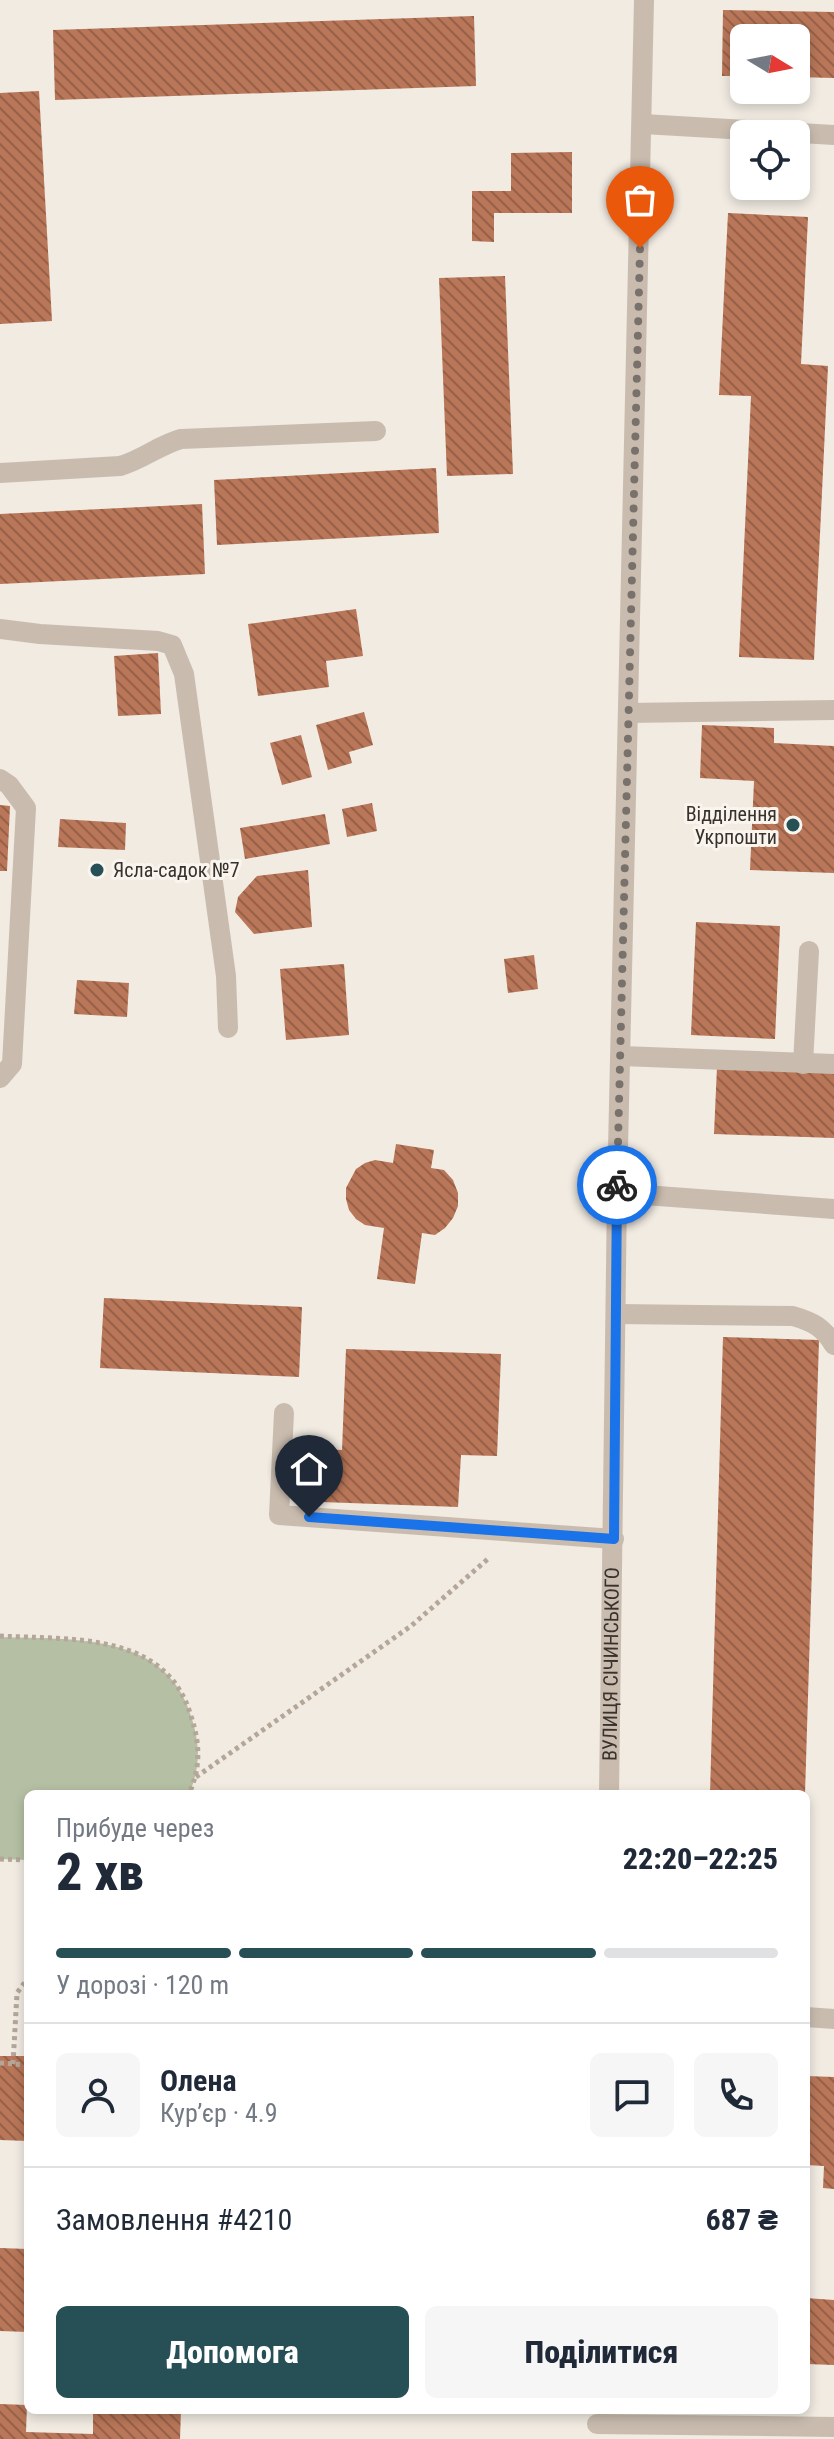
<!DOCTYPE html>
<html lang="uk">
<meta charset="utf-8">
<style>
body{margin:0;font-family:"Roboto Condensed",sans-serif;background:#f6f6f7;color:#1f2937;height:100vh;display:flex;flex-direction:column;font-size:30px;white-space:nowrap}
*{box-sizing:border-box;margin:0}
p{font-size:26px;color:#747a83}
.icon{flex:none;width:44px;height:44px;fill:none;stroke:currentColor;stroke-width:2;stroke-linecap:round;stroke-linejoin:round}
.map{position:relative;flex:1;overflow:hidden}
.side{position:absolute;left:24px;top:1790px;width:786px;height:624px;display:flex;flex-direction:column;background:#fff;border-radius:12px;box-shadow:0 4px 12px #0003}
.side>*{flex:none}
.needle{width:52px;rotate:100deg}
.tools{position:absolute;left:730px;top:24px;display:grid;gap:16px}
.tools a{display:grid;place-items:center;width:80px;height:80px;border-radius:12px;background:#fff;box-shadow:0 4px 12px #0003;font-size:40px}
.pin{position:absolute;display:grid;place-items:center;width:68px;height:68px;color:#fff;margin:-82px -34px;border-radius:50% 50% 50% 0;rotate:-45deg;box-shadow:0 0 8px #0007}
.pin .icon{rotate:45deg}
.courier{position:absolute;display:grid;place-items:center;width:80px;height:80px;margin:-40px;border:6px solid #1a73e8;border-radius:50%;background:#fff;color:#222;box-shadow:0 2px 10px #0007}
.overview em{font-style:normal;font-weight:800}
.overview div{display:flex;flex-direction:column-reverse}
.overview{display:flex;align-items:center;justify-content:space-between;height:136px;padding:0 32px}
h1{font-size:52px;font-weight:800;line-height:60px}
.bar{display:grid;grid-template-columns:repeat(4,1fr);gap:12px 8px;align-content:center;height:96px;padding:0 32px}
.bar i{height:10px;border-radius:6px;background:#e0e1e3}
.bar .on{background:#264f56}
.bar p{grid-column:span 4}
.line{display:flex;align-items:center;gap:20px;padding:0 32px;border-top:2px solid #e0e1e3}
.line div{flex:1}
.round{display:grid;place-items:center;flex:none;width:84px;height:84px;border-radius:12px;background:#f6f6f7}
.primary-button{display:flex;gap:16px;margin-top:auto;padding:16px 32px}
.primary-button a{flex:1;height:92px;border-radius:12px;background:#264f56;color:#fff;font-size:32px;font-weight:800;line-height:92px;text-align:center}
.primary-button a+a{background:#f6f6f7;color:#1f2937}
.map>svg:first-child{display:block}
.pitch{fill:#b4bfa3}
.building{fill:url(#building-back-hatch)}
.lines{fill:none;stroke-linecap:round;stroke-linejoin:round}
.path{stroke:#b4a799;stroke-width:5;stroke-dasharray:4 4;stroke-linecap:butt}
.minor{stroke:#c9bcaf;stroke-width:20}
.done{stroke:#79726c;stroke-width:8;stroke-dasharray:0 14.4}
.route{stroke:#1a73e8;stroke-width:10}
.poi-dot{fill:#264f56;stroke:#f9f5ee;stroke-width:3}
.labels{text-anchor:middle;stroke-width:6;stroke-linejoin:round;paint-order:stroke}
.poi-label{font-size:20px;fill:#38312c;stroke:#f9f5ee;text-anchor:end}
.street-label{font-size:20px;fill:#38312c;stroke:#f9f5ee}
</style>
<div class="map">
<svg width="834" height="2439" viewBox="0 0 834 2439">
<defs>
<pattern id="building-back-hatch" width="6" height="6" patternUnits="userSpaceOnUse" patternTransform="scale(2)"><rect width="6" height="6" fill="#b97658"/><path d="M-1 5l2 2M0 0l6 6M5-1l2 2" fill="none" stroke="#976149"/></pattern>
</defs>
<rect width="100%" height="100%" fill="#f1ebe2"/>
<path class="pitch" d="M0,1637C70,1640 166,1631 191,1716C200,1744 201,1766 189,1794H28V1860L0,1859Z"/>
<g class="building">
<polygon points="723,10 834,12 834,78 796,77 796,38 744,38 744,76 722,76"/>
<polygon points="474,16 476,86 55,100 53,30"/>
<polygon points="39,91 52,321 0,324 0,93"/>
<polygon points="572,152 572,213 494,213 494,242 472,241 472,191 511,191 511,153"/>
<polygon points="728,213 808,217 801,364 828,366 814,660 739,657 751,396 719,395"/>
<polygon points="505,276 513,474 447,476 439,278"/>
<polygon points="436,468 439,533 217,545 214,480"/>
<polygon points="202,504 205,574 0,584 0,514"/>
<polygon points="356,609 363,656 326,661 329,687 258,696 248,624"/>
<polygon points="158,653 161,714 118,716 114,656"/>
<polygon points="364,712 373,745 349,752 352,763 328,770 316,725"/>
<polygon points="702,725 774,728 774,743 834,746 834,873 750,870 754,781 700,778"/>
<polygon points="301,735 312,777 282,785 270,743"/>
<polygon points="372,803 377,831 347,837 342,809"/>
<polygon points="0,805 10,806 7,871 0,871"/>
<polygon points="325,814 330,844 245,859 240,828"/>
<polygon points="60,819 126,823 125,850 58,847"/>
<polygon points="308,870 312,927 254,934 235,912 238,897 257,876"/>
<polygon points="696,922 780,926 775,1039 691,1035"/>
<polygon points="534,955 538,989 508,993 504,959"/>
<polygon points="344,964 349,1035 286,1040 280,969"/>
<polygon points="77,980 129,983 127,1017 74,1014"/>
<polygon points="717,1067 834,1071 834,1138 714,1134"/>
<polygon points="396,1144 434,1150 431,1168 444,1170 453,1180 458,1193 458,1206 453,1218 445,1228 435,1235 422,1233 415,1284 377,1279 384,1228 365,1225 356,1219 349,1210 346,1199 346,1188 356,1169 365,1163 375,1160 393,1163"/>
<polygon points="104,1298 302,1307 299,1377 100,1368"/>
<polygon points="723,1337 819,1340 805,1794 710,1794"/>
<polygon points="346,1349 501,1354 497,1456 461,1455 458,1507 322,1502 323,1449 342,1450"/>
<polygon points="0,2056 28,2056 28,2141 0,2140"/>
<polygon points="806,2076 834,2077 834,2189 823,2188 824,2166 806,2165"/>
<polygon points="0,2248 28,2249 28,2332 0,2331"/>
<polygon points="806,2298 834,2300 834,2365 806,2364"/>
<polygon points="0,2404 27,2405 26,2432 93,2434 93,2410 181,2410 180,2439 0,2439"/>
</g>
<g class="lines">
<g class="path">
<path d="M0,1636C71,1640 166,1631 191,1716C200,1744 201,1766 189,1794"/>
<polyline points="196,1777 411,1626 489,1558"/>
<polyline points="0,1859 28,1860"/>
<polyline points="0,2063 28,2065"/>
<polyline points="13,2064 17,1993 28,1978"/>
</g>
<g class="minor">
<polyline points="643,124 834,135"/>
<path d="M0,473L120,466C142,460 159,445 181,439L376,431"/>
<polyline points="0,629 40,634 158,641 172,645 184,674 226,976 228,1028"/>
<polyline points="628,713 834,710"/>
<polyline points="0,779 9,785 26,808 12,1064 0,1078"/>
<polyline points="621,1056 834,1064"/>
<polyline points="803,1064 809,951"/>
<polyline points="617,1193 834,1209"/>
<path d="M617,1314L793,1316C813,1322 823,1327 834,1345"/>
<polyline points="284,1413 279,1515 614,1539"/>
<path id="s1" d="M609,1794L617,1193L644,0"/>
<polyline points="806,2017 834,2019"/>
<polyline points="597,2424 834,2427"/>
</g>
</g>
<g class="lines">
<polyline class="done" points="617,1185 640,248"/>
<polyline class="route" points="309,1517 614,1539 617,1185"/>
</g>
<g class="poi-dot">
<circle cx="793" cy="825" r="8"/>
<circle cx="97" cy="870" r="8"/>
</g>
<g class="labels">
<g class="poi-label">
<text x="777" y="821">Відділення<tspan x="777" dy="23">Укрпошти</tspan></text>
<text x="113" y="877" text-anchor="start">Ясла-садок №7</text>
</g>
<g class="street-label">
<text dy="7" stroke="none"><textPath href="#s1" startOffset="130">ВУЛИЦЯ СІЧИНСЬКОГО</textPath></text>
</g>
</g>
</svg>
<div class="tools">
<a><svg class="needle" viewBox="-14 -14 28 28"><path d="M0-13l5 13h-10z" fill="#e53935"/><path d="M0 13l5-13h-10z" fill="#747a83"/></svg></a>
<a><svg class="icon" aria-label="locate" viewBox="0 0 24 24"><circle cx="12" cy="12" r="6"/><path d="M12 2v4M12 18v4M2 12h4M18 12h4"/></svg></a>
</div>
<div class="pin" style="left:640px;top:248px;background:#ea580c"><svg class="icon" aria-label="bag" viewBox="0 0 24 24"><path d="M5 8h14l-1 12H6zM9 8a3 3 0 0 1 6 0"/></svg></div>
<div class="pin" style="left:309px;top:1517px;background:#1f2937"><svg class="icon" aria-label="home" viewBox="0 0 24 24"><path d="M3 11l9-7 9 7M6 9v11h12V9"/></svg></div>
<div class="courier" style="left:617px;top:1185px"><svg class="icon" aria-label="bike" viewBox="0 0 24 24"><circle cx="6" cy="16" r="4"/><circle cx="18" cy="16" r="4"/><path d="M6 16l4-8h5l3 8M10 8l3 8H6M13 5h3"/></svg></div>
<section class="side">
<div class="overview"><div><h1>2 хв</h1><p>Прибуде через</p></div><em>22:20–22:25</em></div>
<div class="bar"><i class="on"></i><i class="on"></i><i class="on"></i><i></i><p>У дорозі · 120 m</p></div>
<div class="line" style="height:144px"><a class="round"><svg class="icon" aria-label="person" viewBox="0 0 24 24"><circle cx="12" cy="8" r="4"/><path d="M4 21q1-7 8-7t8 7"/></svg></a><div><b>Олена</b><p>Кур’єр · 4.9</p></div><a class="round"><svg class="icon" aria-label="chat" viewBox="0 0 24 24"><path d="M4 5h16v11H9l-5 4z"/></svg></a><a class="round"><svg class="icon" aria-label="phone" viewBox="0 0 24 24"><path d="M5 4h4l2 5-3 2q2 4 5 5l2-3 5 2v4C11 20 4 13 5 4z"/></svg></a></div>
<div class="line" style="height:104px"><div>Замовлення #4210</div><b>687 ₴</b></div>
<div class="primary-button"><a>Допомога</a><a>Поділитися</a></div>
</section>
</div>
